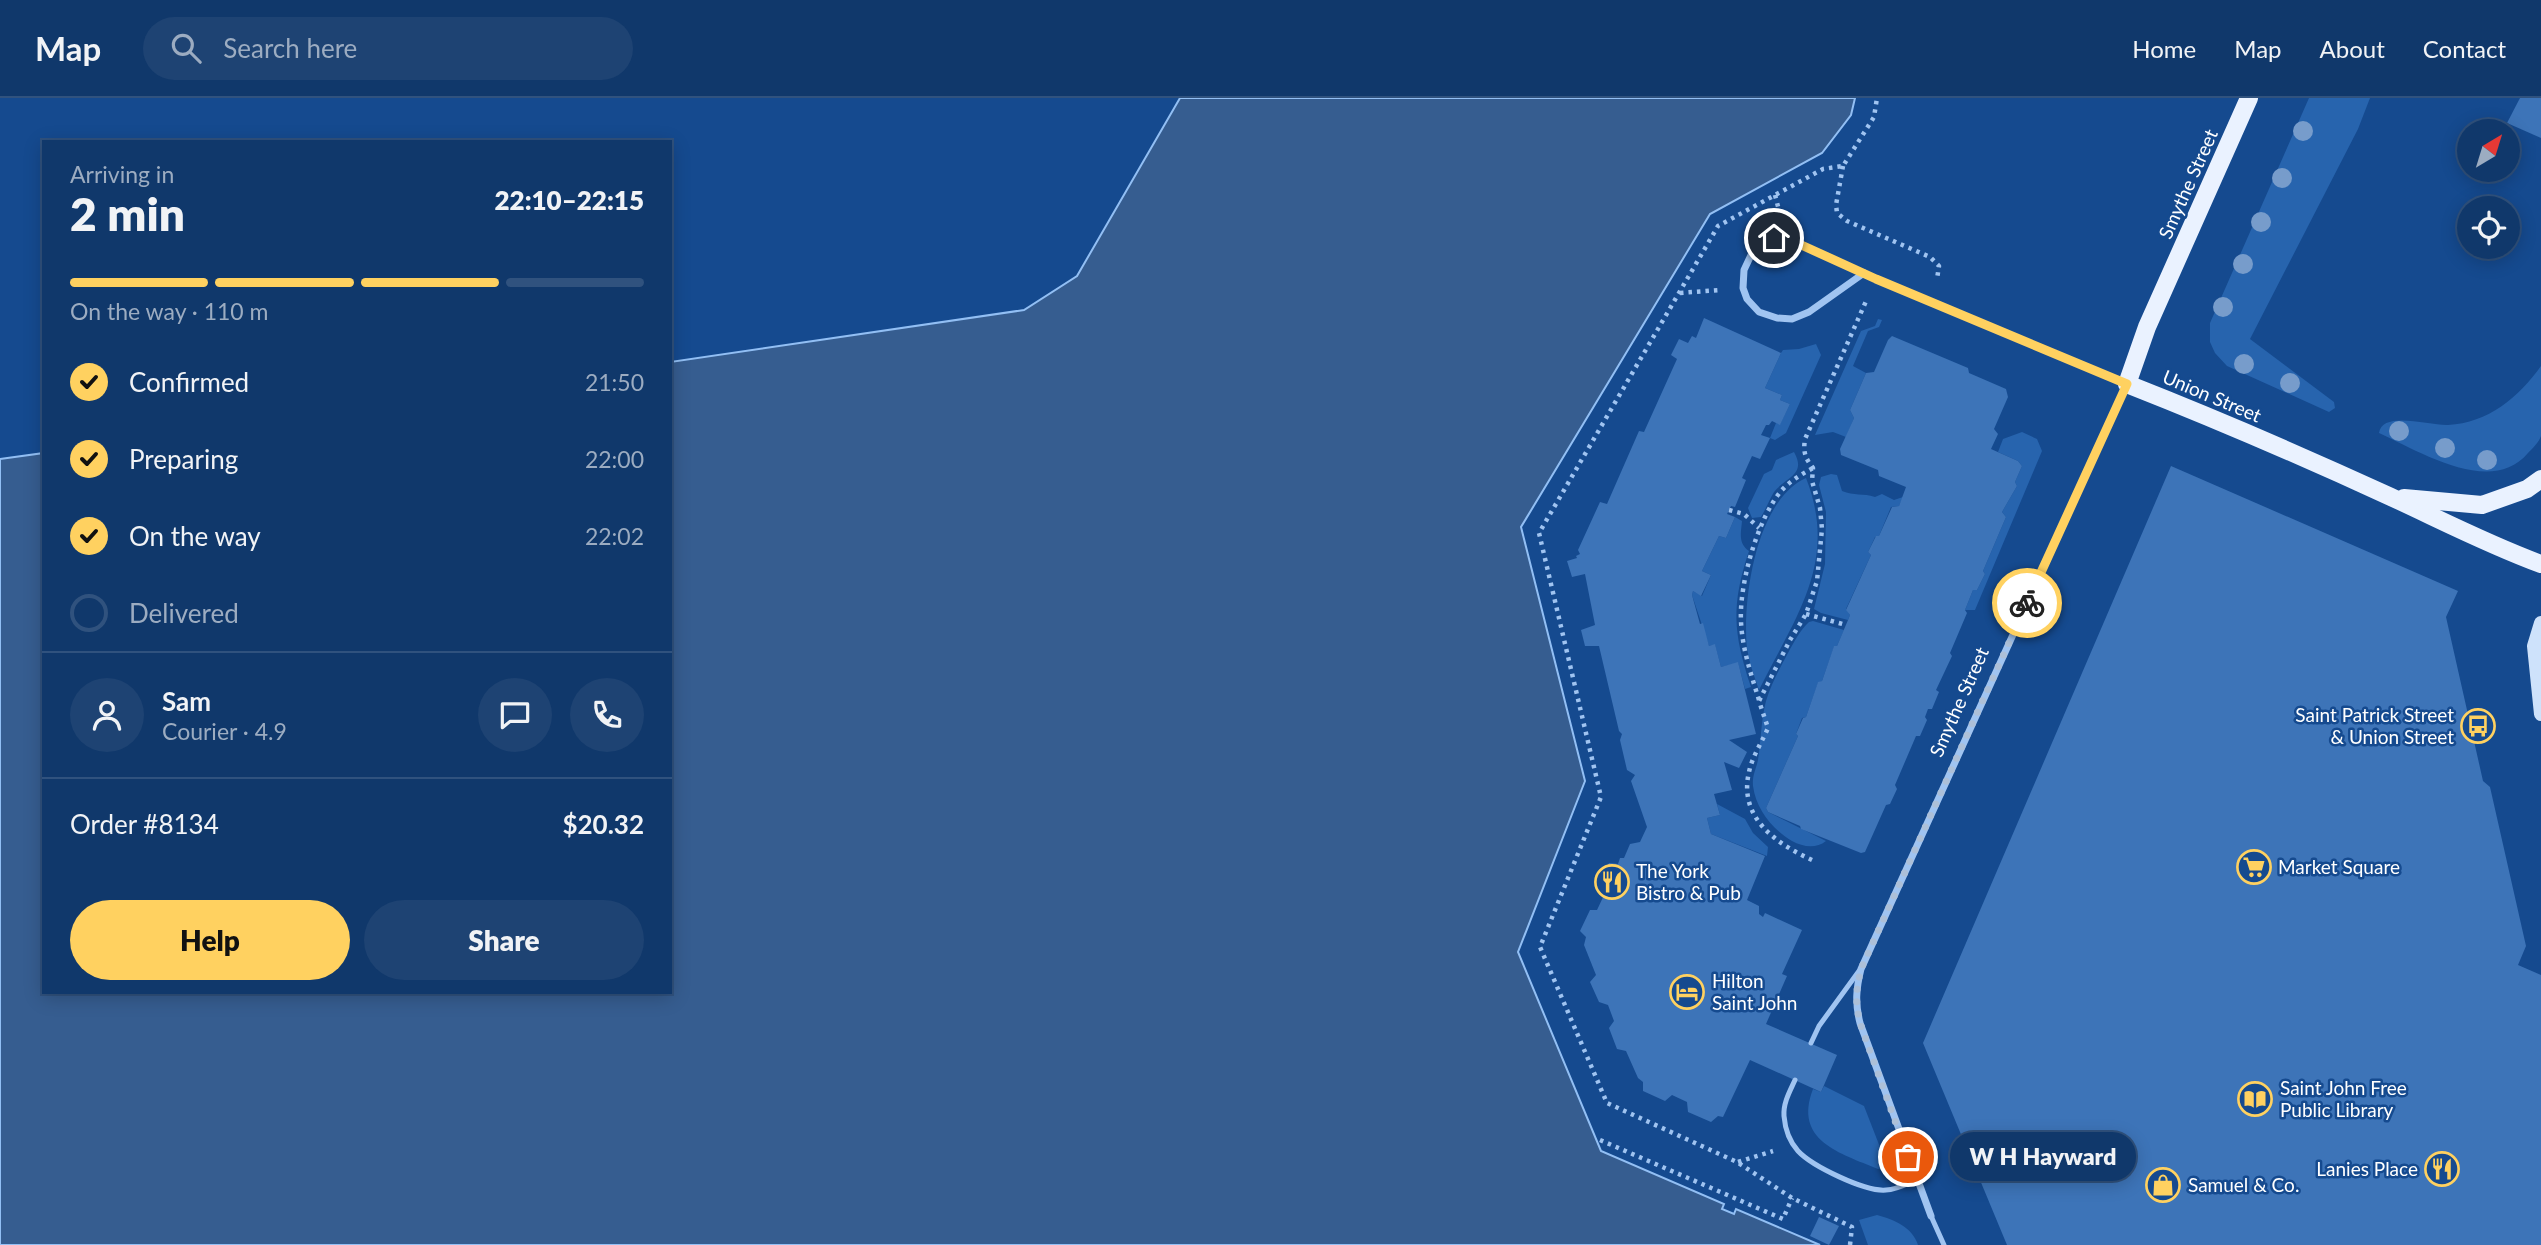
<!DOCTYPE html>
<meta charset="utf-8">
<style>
body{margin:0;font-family:Lato,sans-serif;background:#1e4373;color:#f1f3f6;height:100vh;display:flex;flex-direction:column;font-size:26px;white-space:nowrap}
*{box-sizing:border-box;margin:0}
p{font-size:23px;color:#9cacc1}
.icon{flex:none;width:38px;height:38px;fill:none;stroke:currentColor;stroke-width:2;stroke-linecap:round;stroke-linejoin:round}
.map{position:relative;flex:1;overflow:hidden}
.side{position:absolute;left:42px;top:42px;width:630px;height:854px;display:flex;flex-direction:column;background:#10386b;border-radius:0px;box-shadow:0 4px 18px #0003,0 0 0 2px #30527e}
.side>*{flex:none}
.needle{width:46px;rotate:38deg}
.fabs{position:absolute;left:2457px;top:21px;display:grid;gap:14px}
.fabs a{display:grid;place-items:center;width:63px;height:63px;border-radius:50%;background:#10386b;box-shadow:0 4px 18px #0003,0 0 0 2px #30527e;font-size:35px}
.pin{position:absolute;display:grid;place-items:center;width:60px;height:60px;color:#fff;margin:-30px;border:4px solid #fff;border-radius:50%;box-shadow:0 2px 7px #0007}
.courier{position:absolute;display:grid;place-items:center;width:70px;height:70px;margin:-35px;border:5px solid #ffd160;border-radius:50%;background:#fff;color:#222;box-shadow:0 2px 9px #0007}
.bubble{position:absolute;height:49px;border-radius:24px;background:#10386b;box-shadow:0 4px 18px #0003,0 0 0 2px #30527e;font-size:23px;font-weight:800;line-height:49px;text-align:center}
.summary em{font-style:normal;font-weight:800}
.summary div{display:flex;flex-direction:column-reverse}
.summary{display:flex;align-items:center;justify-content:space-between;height:119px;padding:0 28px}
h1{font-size:46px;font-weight:800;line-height:52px}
.bar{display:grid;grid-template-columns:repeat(4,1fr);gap:10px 7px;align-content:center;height:84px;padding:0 28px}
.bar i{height:9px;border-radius:5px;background:#30527e}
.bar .current{background:#ffd160}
.bar p{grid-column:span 4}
.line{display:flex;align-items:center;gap:18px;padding:0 28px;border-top:2px solid #30527e}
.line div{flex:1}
.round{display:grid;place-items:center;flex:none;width:74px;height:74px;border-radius:37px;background:#1e4373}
ol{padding:0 28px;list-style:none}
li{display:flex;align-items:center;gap:21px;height:77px}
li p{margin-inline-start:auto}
li .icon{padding:7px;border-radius:50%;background:#ffd160;color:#111;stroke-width:4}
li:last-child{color:#9cacc1}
li i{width:38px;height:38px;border:4px solid #30527e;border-radius:50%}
.cta{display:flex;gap:14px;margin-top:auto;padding:14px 28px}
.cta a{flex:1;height:80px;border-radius:42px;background:#ffd160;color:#111;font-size:28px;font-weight:800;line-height:80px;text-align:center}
.cta a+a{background:#1e4373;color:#f1f3f6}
header{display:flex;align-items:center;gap:42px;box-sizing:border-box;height:98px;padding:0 35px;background:#10386b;border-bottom:2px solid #30527e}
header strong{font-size:33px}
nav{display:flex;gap:38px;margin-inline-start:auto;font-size:24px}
.search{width:490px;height:63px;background:#1e4373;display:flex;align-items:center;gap:18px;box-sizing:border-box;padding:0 24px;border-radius:38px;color:#9cacc1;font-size:26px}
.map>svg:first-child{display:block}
.green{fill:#2764ae}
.water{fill:#365d90;stroke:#92bff4;stroke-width:2}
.building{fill:#3d74b8}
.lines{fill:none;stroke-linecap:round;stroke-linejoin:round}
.path{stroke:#a0c4f1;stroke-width:4.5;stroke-dasharray:3.5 5;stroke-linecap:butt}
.service{stroke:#a0c4f1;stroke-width:5}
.minor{stroke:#a0c4f1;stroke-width:7}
.secondary{stroke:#cee2fb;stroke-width:14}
.primary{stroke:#eaf2ff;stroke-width:18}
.tree{fill:#779ccb}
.done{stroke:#adc0d8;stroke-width:7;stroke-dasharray:0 12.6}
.route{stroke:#ffd160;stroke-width:9}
.labels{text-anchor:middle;stroke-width:5;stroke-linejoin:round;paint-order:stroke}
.street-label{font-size:19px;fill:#fff;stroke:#154a8f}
.poi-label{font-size:19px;fill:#fff;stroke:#154a8f;text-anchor:start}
</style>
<header>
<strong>Map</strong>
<div class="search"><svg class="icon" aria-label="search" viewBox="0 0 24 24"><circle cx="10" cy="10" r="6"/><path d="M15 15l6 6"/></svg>Search here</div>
<nav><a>Home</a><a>Map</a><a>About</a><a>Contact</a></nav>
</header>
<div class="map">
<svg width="2541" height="1147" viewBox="0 0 2541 1147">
<rect width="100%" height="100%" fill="#154a8f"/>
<g class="green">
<polygon points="2309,0 2370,0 2358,31 2250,241 2334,304 2335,310 2329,314 2227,268 2215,255 2210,244 2210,225"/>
<polygon points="1878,221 1882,222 1879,229 1868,233 1853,268 1866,275 1850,312 1854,320 1846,339 1833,334 1815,337 1861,233 1875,228"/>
<polygon points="1816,246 1821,257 1786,335 1775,342 1770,340 1776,325 1780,326 1790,306 1780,302 1782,297 1765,290 1781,255 1783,252 1799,251"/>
<path d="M2541,268C2541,285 2541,324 2541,338C2539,344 2532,351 2528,355C2491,399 2419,353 2379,335C2382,312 2431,328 2448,327C2488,325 2519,299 2541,268Z"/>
<polygon points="2022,334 2037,341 2042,353 1975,512 1965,512 1973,492 1977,492 1985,476 1983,473 2006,419 2002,414 2017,388 2015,384 2022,368 2018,363 1998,354 2003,341"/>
<path d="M1794,354C1807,377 1786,379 1774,394C1769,402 1766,411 1761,419L1752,420L1748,410L1764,376L1772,372L1776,362Z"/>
<path d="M1831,376L1837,377L1842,393C1854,398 1863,395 1875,399L1882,396L1894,402L1903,399L1899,408L1891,409L1879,438L1875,439L1868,454L1871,457L1846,511L1850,517L1848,522L1821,515L1814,511L1825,466L1826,414L1819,387L1821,379Z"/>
<path d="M1806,380C1839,464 1795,519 1759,592C1754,578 1749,564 1747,550C1742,502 1756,402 1806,380Z"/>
<path d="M1735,419L1742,423C1741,435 1738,445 1749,453C1731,507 1733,535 1751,589L1745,591L1738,565L1721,569L1715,547L1709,548L1692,497L1693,493L1702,498L1711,477L1702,473L1719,438L1726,440Z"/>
<path d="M1813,523L1844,532L1837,548L1834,549L1822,583L1818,585L1806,619L1802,620L1796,636L1798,638L1766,710L1768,714L1826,743C1816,751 1803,749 1792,743C1772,731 1756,711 1753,688C1752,678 1756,671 1758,662C1761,642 1761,622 1766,603C1771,586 1780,570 1788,555C1794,544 1800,532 1809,524Z"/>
<polygon points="1717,706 1745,721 1753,735 1768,749 1767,758 1711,736 1707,720 1720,717"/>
<path d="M1824,988L1864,1008L1885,1062L1882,1070L1878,1071C1840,1055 1793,1043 1813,991L1821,994Z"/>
<path d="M1877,1117C1895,1122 1912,1129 1918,1147H1868L1859,1122Z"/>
</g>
<polygon class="water" points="1180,0 1855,0 1851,17 1822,55 1710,116 1521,429 1585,683 1518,854 1601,1053 1724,1106 1722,1111 1734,1116 1736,1111 1820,1147 0,1147 0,361 44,355 44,894 670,894 670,264 1024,212 1077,178"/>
<g class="building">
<polygon points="2520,0 2541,0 2541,40 2507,25"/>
<polygon points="1704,220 1781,255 1765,290 1782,297 1780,302 1790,306 1780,327 1772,323 1769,327 1766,327 1761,337 1770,340 1760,361 1752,358 1742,380 1746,382 1735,409 1731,408 1727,416 1735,419 1726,440 1719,438 1702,473 1711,477 1701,498 1693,493 1692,497 1700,526 1703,525 1709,548 1715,546 1721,569 1738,564 1756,636 1729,642 1747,654 1739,670 1724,664 1732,692 1714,696 1720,717 1707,720 1711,736 1765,758 1747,802 1759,808 1759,816 1763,819 1765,815 1802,832 1782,876 1787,878 1766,926 1837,957 1821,994 1750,962 1723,1019 1718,1018 1711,1024 1688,1014 1687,1004 1672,997 1665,1003 1643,993 1643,984 1638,980 1626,953 1617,951 1609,930 1614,923 1608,907 1599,904 1590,884 1596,877 1584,847 1586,839 1580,833 1590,812 1597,812 1606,793 1599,786 1609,765 1618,766 1620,760 1624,760 1630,746 1640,744 1647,729 1631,683 1635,677 1627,672 1620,642 1622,636 1619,633 1599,548 1585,548 1581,532 1595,527 1585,476 1572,479 1567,463 1577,460 1576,458 1580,456 1578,452 1600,404 1607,406 1639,333 1644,334 1677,261 1671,257 1679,241 1688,245 1692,238 1696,240"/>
<polygon points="1892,238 1968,270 1969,275 2006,291 2008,299 1994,331 1998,336 1991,351 2018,363 2022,368 2015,384 2017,388 2002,414 2006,419 1983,473 1985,476 1977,492 1973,492 1965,512 1967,515 1950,555 1952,558 1936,592 1939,594 1932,611 1928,611 1925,619 1927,622 1920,638 1916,638 1895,687 1897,691 1890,706 1886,707 1865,754 1861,755 1801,731 1800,728 1768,714 1766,710 1798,638 1796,636 1803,620 1806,619 1818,584 1822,583 1834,548 1837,548 1848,522 1850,517 1846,512 1871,457 1868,454 1876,438 1879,438 1892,409 1899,408 1906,389 1879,378 1878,372 1841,357 1840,351 1854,320 1850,312 1866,275 1874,274 1888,242"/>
<polygon points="2171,368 2458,493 2446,519 2483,683 2490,689 2526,848 2518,867 2541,877 2541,1147 2007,1147 1923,945"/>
<polygon points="1819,1119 1839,1128 1829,1147 1810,1138"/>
</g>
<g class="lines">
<g class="path">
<polyline points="1843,68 1836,107 1837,115 1847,123 1930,159 1939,168 1937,181"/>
<polyline points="1775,97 1781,120"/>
<polyline points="1680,195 1720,192"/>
<polyline points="1729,412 1744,416 1759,430"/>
<polyline points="1806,516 1846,527"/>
<path d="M1759,602C1751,576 1742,550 1741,523C1739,486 1758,419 1782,392C1791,382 1802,376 1813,370"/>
<path d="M1812,762C1777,746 1738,720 1749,674C1752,659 1762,644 1768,630L1759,603L1790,542L1806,516L1817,483L1822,431L1820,410L1812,383L1813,370C1805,360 1803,354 1805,341L1867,201"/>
<polyline points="1600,1042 1783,1121 1792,1100"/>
<polyline points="1738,1064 1773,1053"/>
<polyline points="1850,1147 1852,1129 1792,1100 1737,1064 1607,1005 1540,849 1601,699 1539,435 1718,128 1823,71 1843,68 1874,19 1877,0"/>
</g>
<g class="service">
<polyline points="1811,945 1819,928 1859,873"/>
<path d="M1795,982C1790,993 1783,1005 1784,1018C1785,1030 1789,1043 1798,1053C1812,1068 1865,1094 1886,1092C1896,1092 1907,1086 1916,1082"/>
<polyline points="1931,1118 1944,1147"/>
</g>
<path class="minor" d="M1864,175L1809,214L1792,221L1777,220L1759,214L1747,201L1743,190L1744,172L1752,155L1766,142L1786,140L1876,181L2127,286L1861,871C1856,891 1855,905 1860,925L1931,1118"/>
<polyline class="secondary" points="2541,525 2534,548 2541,616"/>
<g class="primary">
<path d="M2249,0L2147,229L2127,286C2216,321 2304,359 2391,399C2441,422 2489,447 2541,466"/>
<polyline points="2404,400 2482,407 2527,391 2541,381"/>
</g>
</g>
<g class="tree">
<circle cx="2303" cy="33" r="10"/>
<circle cx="2282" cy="80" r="10"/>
<circle cx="2261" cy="124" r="10"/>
<circle cx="2243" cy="166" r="10"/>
<circle cx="2223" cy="209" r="10"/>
<circle cx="2244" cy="266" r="10"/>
<circle cx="2290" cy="285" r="10"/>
<circle cx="2399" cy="333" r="10"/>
<circle cx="2445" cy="350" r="10"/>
<circle cx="2487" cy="362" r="10"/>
</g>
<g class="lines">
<path class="done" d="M1908,1059L1860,925C1855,905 1856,891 1861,871L2027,505"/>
<polyline class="route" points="1774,140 1786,140 1876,181 2127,286 2027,505"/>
</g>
<defs>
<g id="bus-ring" transform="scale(1.75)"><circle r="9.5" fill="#154a8f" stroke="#ffd160" stroke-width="1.5"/><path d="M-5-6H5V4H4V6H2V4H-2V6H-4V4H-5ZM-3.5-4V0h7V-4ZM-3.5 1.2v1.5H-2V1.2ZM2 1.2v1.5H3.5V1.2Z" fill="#ffd160"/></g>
<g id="supermarket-ring" transform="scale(1.75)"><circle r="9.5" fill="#154a8f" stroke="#ffd160" stroke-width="1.5"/><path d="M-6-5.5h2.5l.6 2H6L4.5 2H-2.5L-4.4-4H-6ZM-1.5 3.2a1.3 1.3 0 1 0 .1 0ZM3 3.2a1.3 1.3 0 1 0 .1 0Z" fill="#ffd160"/></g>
<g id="restaurant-ring" transform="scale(1.75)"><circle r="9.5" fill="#154a8f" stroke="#ffd160" stroke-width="1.5"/><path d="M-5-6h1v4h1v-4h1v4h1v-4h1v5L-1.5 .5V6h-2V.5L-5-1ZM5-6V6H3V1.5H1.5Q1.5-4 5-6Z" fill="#ffd160"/></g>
<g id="hotel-ring" transform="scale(1.75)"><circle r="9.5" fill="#154a8f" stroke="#ffd160" stroke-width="1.5"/><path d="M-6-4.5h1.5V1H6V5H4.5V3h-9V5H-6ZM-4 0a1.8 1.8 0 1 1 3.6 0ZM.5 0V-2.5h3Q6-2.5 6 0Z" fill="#ffd160"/></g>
<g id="library-ring" transform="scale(1.75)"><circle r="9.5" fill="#154a8f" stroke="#ffd160" stroke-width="1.5"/><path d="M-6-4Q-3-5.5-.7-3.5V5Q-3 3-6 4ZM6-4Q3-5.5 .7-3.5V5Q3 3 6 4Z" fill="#ffd160"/></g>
<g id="shop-ring" transform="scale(1.75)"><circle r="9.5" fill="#154a8f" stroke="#ffd160" stroke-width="1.5"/><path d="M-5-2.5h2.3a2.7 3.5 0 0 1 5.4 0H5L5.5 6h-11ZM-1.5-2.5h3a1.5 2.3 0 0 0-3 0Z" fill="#ffd160"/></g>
</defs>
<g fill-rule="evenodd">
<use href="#bus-ring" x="2478" y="628"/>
<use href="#supermarket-ring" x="2254" y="769"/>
<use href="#restaurant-ring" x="1612" y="784"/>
<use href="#hotel-ring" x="1687" y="894"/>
<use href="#library-ring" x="2255" y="1001"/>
<use href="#restaurant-ring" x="2442" y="1071"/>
<use href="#shop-ring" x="2163" y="1087"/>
</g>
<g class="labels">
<g class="street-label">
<text transform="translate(2188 86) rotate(-66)" y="7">Smythe Street</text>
<text transform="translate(2212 298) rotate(23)" y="7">Union Street</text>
<text transform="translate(1959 604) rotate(-66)" y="7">Smythe Street</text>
</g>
<g class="poi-label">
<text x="2454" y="624" text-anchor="end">Saint Patrick Street<tspan x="2454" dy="22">&amp; Union Street</tspan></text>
<text x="2278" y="776">Market Square</text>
<text x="1636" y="780">The York<tspan x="1636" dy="22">Bistro &amp; Pub</tspan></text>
<text x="1712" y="890">Hilton<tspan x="1712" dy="22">Saint John</tspan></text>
<text x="2280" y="997">Saint John Free<tspan x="2280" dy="22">Public Library</tspan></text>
<text x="2418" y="1078" text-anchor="end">Lanies Place</text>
<text x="2188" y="1094">Samuel &amp; Co.</text>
</g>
</g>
</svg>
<div class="fabs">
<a><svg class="needle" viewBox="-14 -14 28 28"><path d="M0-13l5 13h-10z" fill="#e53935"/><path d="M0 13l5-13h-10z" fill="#9cacc1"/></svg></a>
<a><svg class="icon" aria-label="locate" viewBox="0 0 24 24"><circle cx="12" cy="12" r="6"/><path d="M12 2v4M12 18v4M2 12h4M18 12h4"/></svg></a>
</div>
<div class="pin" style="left:1908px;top:1059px;background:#ea580c"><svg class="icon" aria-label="bag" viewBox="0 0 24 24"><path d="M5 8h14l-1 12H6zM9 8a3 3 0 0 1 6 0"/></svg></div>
<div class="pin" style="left:1774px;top:140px;background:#1f2937"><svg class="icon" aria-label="home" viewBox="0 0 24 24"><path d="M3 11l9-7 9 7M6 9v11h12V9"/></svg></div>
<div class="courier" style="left:2027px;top:505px"><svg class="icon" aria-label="bike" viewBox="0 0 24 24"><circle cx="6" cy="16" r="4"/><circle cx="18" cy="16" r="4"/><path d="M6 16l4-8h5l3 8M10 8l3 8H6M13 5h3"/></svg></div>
<div class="bubble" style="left:1950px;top:1034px;width:186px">W H Hayward</div>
<section class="side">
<div class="summary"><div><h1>2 min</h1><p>Arriving in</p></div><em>22:10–22:15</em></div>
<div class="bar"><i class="current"></i><i class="current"></i><i class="current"></i><i></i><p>On the way · 110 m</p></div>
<ol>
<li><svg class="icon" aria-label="check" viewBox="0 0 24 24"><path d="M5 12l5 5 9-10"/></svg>Confirmed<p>21:50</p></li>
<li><svg class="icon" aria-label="check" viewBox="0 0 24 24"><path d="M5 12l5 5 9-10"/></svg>Preparing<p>22:00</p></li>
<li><svg class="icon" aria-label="check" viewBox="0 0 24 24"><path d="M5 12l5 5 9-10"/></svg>On the way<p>22:02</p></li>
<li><i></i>Delivered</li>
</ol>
<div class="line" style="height:126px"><a class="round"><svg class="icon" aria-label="person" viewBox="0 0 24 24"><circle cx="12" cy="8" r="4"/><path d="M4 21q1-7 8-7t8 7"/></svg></a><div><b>Sam</b><p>Courier · 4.9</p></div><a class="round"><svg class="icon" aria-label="chat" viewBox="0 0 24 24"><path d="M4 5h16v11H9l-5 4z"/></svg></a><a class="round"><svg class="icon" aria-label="phone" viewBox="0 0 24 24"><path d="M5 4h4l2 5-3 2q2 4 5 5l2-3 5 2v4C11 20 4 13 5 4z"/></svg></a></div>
<div class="line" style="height:91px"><div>Order #8134</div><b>$20.32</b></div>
<div class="cta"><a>Help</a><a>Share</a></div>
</section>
</div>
